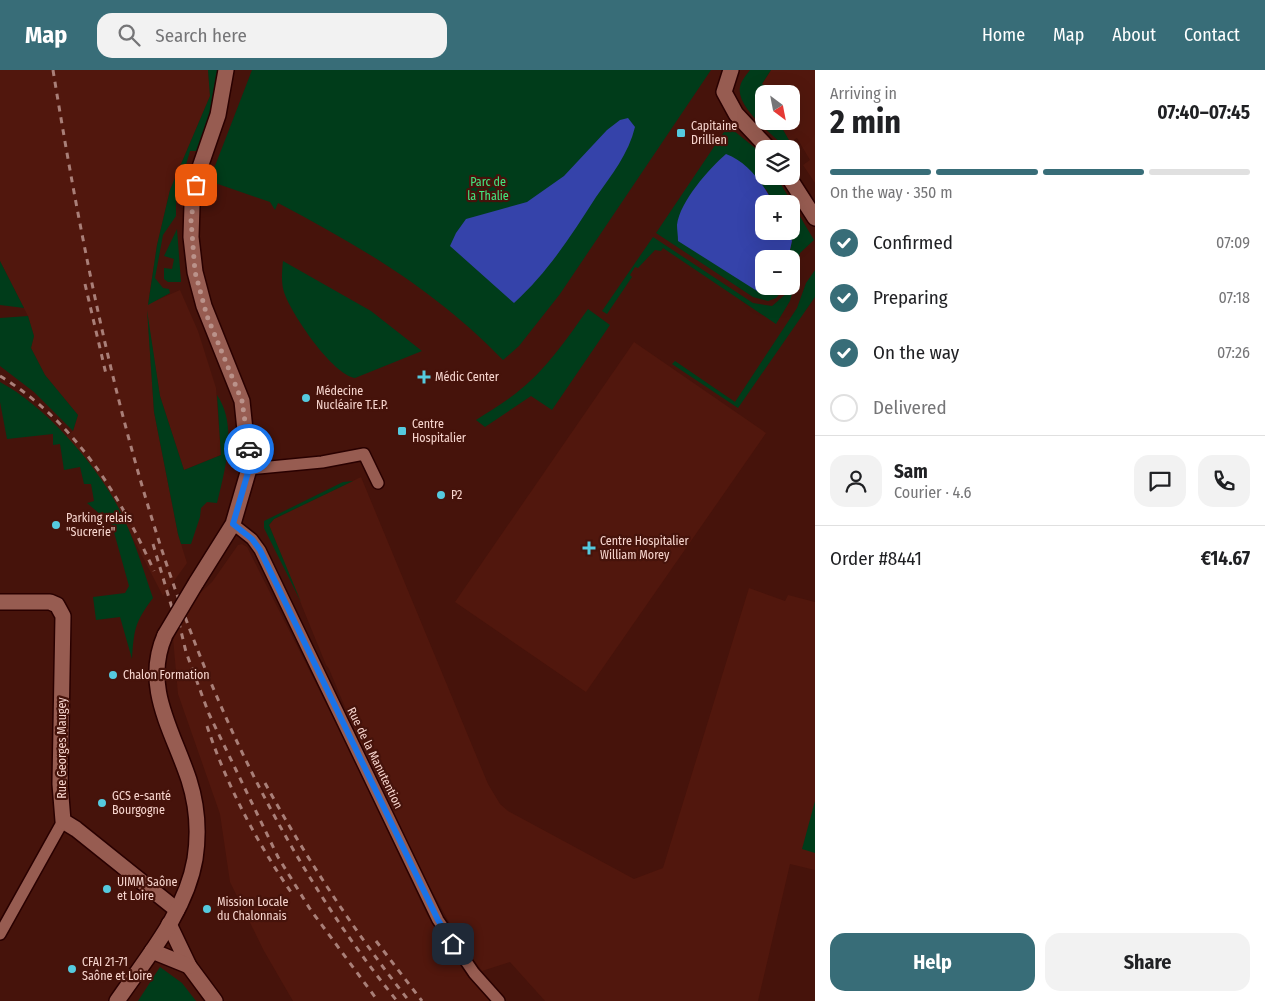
<!DOCTYPE html>
<meta charset="utf-8">
<style>
body{margin:0;font-family:"Fira Sans Condensed",sans-serif;background:#f2f2f2;color:#202124;height:100vh;display:flex;flex-direction:column;font-size:19px;white-space:nowrap}
*{box-sizing:border-box;margin:0}
p{font-size:16px;color:#757577}
.icon{flex:none;width:28px;height:28px;fill:none;stroke:currentColor;stroke-width:2;stroke-linecap:round;stroke-linejoin:round}
.map{position:relative;flex:1;overflow:hidden}
.sheet{display:flex;flex-direction:column;background:#fff;width:450px}
.sheet>*{flex:none}
.needle{width:32px;rotate:148deg}
.controls{position:absolute;left:755px;top:15px;display:grid;gap:10px}
.controls a{display:grid;place-items:center;width:45px;height:45px;border-radius:10px;background:#fff;box-shadow:0 5px 20px #0002;font-size:25px}
.pin{position:absolute;display:grid;place-items:center;width:42px;height:42px;color:#fff;margin:-21px;border-radius:10px;box-shadow:0 2px 8px #0006}
.courier{position:absolute;display:grid;place-items:center;width:50px;height:50px;margin:-25px;border:4px solid #1a73e8;border-radius:50%;background:#fff;color:#222;box-shadow:0 1px 6px #0007}
.headline em{font-style:normal;font-weight:700}
.headline div{display:flex;flex-direction:column-reverse}
.headline{display:flex;align-items:center;justify-content:space-between;height:85px;padding:0 15px}
h1{font-size:32px;font-weight:700;line-height:38px}
.bar{display:grid;grid-template-columns:repeat(4,1fr);gap:8px 5px;align-content:center;height:60px;padding:0 15px}
.bar i{height:6px;border-radius:4px;background:#e0e0e0}
.bar .on{background:#386d78}
.bar p{grid-column:span 4}
.line{display:flex;align-items:center;gap:12px;padding:0 15px;border-top:1px solid #e0e0e0}
.line div{flex:1}
.round{display:grid;place-items:center;flex:none;width:52px;height:52px;border-radius:15px;background:#f2f2f2}
ol{padding:0 15px;list-style:none}
li{display:flex;align-items:center;gap:15px;height:55px}
li p{margin-inline-start:auto}
li .icon{padding:5px;border-radius:50%;background:#386d78;color:#fff;stroke-width:4}
li:last-child{color:#757577}
li i{width:28px;height:28px;border:2px solid #e0e0e0;border-radius:50%}
.cta{display:flex;gap:10px;margin-top:auto;padding:10px 15px}
.cta a{flex:1;height:58px;border-radius:15px;background:#386d78;color:#fff;font-size:20px;font-weight:700;line-height:58px;text-align:center}
.cta a+a{background:#f2f2f2;color:#202124}
header{display:flex;align-items:center;gap:30px;box-sizing:border-box;height:70px;padding:0 25px;background:#386d78;color:#fff}
header strong{font-size:24px}
nav{display:flex;gap:28px;margin-inline-start:auto;font-size:18px}
.search{width:350px;height:45px;background:#f2f2f2;display:flex;align-items:center;gap:12px;box-sizing:border-box;padding:0 18px;border-radius:15px;color:#757577;font-size:19px}
main{display:flex;flex:1;min-height:0}
.map>svg:first-child{display:block}
.built{fill:#51170d}
.green{fill:#003c1a}
.water{fill:#3543aa}
.lines{fill:none;stroke-linecap:round;stroke-linejoin:round}
.street-casing{stroke:#290000;stroke-width:14}
.secondary-casing{stroke:#290000;stroke-width:18}
.street{stroke:#975c51;stroke-width:11}
.secondary{stroke:#975c51;stroke-width:15}
.rail{stroke:#a97f78;stroke-width:3;stroke-dasharray:6 6;stroke-linecap:butt}
.secondary-bridge-casing{stroke:#290000;stroke-width:18;stroke-linecap:butt}
.secondary-bridge{stroke:#975c51;stroke-width:15}
.done{stroke:#ba928a;stroke-width:5;stroke-dasharray:0 9}
.route{stroke:#1a73e8;stroke-width:6}
.poi-dot{fill:#55cadf;stroke:#46130b;stroke-width:2}
.labels{text-anchor:middle;stroke-width:4.5;stroke-linejoin:round;paint-order:stroke}
.poi-label{font-size:12px;fill:#f8d6cf;stroke:#46130b;text-anchor:start}
.park-label{font-size:12px;fill:#43e681;stroke:#46130b}
.street-label{font-size:12px;fill:#f8d6cf;stroke:#46130b}
</style>
<header>
<strong>Map</strong>
<div class="search"><svg class="icon" aria-label="search" viewBox="0 0 24 24"><circle cx="10" cy="10" r="6"/><path d="M15 15l6 6"/></svg>Search here</div>
<nav><a>Home</a><a>Map</a><a>About</a><a>Contact</a></nav>
</header>
<main>
<div class="map">
<svg width="815" height="931" viewBox="0 0 815 931">
<rect width="100%" height="100%" fill="#46130b"/>
<g class="built">
<polygon points="0,0 208,0 210,26 170,120 157,175 148,234 180,220 198,261 216,318 221,385 184,400 160,326 148,251 154,342 178,464 187,493 163,526 110,424 87,390 66,367 73,361 78,345 45,305 31,278 34,266 28,246 0,191"/>
<polygon points="771,0 815,0 815,113 803,95 810,90 797,68 790,72 778,51 791,51 791,24 764,24 764,29 761,25 769,18 762,14"/>
<polygon points="634,272 766,363 586,622 455,532"/>
<polygon points="361,407 488,714 500,734 508,741 634,809 663,798 749,518 785,531 788,525 815,532 815,800 790,794 758,931 545,931 510,892 482,901 460,872 415,790 376,711 329,599 326,595 269,455 274,449"/>
<polygon points="242,474 247,477 353,687 427,845 463,899 491,931 293,931 264,881 230,812 220,744 178,624 173,568 199,524 212,512 238,475"/>
</g>
<g class="green">
<polygon points="208,0 219,0 211,44 197,81 190,81 176,129 176,146 163,165 155,208 163,218 169,219 170,223 148,235 157,175 170,120 210,26"/>
<path d="M252,0H711L560,224L519,276L503,290C435,220 363,178 278,133L275,140L270,132L215,113L210,109Z"/>
<path d="M750,0H771L762,14L769,18L761,25L764,29V51H778L790,72V75L784,76C771,63 736,37 740,17C741,11 746,5 750,0Z"/>
<polygon points="728,56 760,82 764,88 764,106 776,106 814,170 800,183 796,199 791,201 791,189 788,189 792,171 788,161 791,161 791,134 774,134 766,119 686,131 766,219 769,216 787,216 776,228 768,231 753,227 656,163"/>
<polygon points="177,159 181,212 168,212 164,209 164,198 172,199 174,189 164,186"/>
<polygon points="653,167 753,233 772,236 794,217 790,231 776,254 663,178 661,181 655,180 638,198 635,197 630,205 632,207 607,244 602,241"/>
<polygon points="0,191 24,238 0,235"/>
<path d="M283,191L371,241L422,281L355,308C333,305 291,244 284,222C281,213 282,201 283,191Z"/>
<polygon points="815,200 815,227 738,338 672,294 675,291 735,332 797,238 806,213"/>
<path d="M588,239L610,255L552,340L531,326L485,357L476,350C488,342 502,334 515,324C545,301 566,270 588,239Z"/>
<path d="M147,240L160,326L184,400L221,385L217,325C238,356 225,399 217,433L207,432L201,438L200,447L191,474H181L178,464L154,342Z"/>
<polygon points="28,246 34,266 31,278 45,305 78,345 73,361 34,322 0,296 0,248"/>
<path d="M0,312C46,336 103,401 124,449C136,474 144,502 153,528C135,552 134,559 132,589L120,547L96,550L93,527L125,523L129,516L110,448L105,454L101,445L87,433L94,431L91,414H84L80,397L64,400L60,374L53,375V364L7,369L0,332Z"/>
<polygon points="353,411 274,449 269,455 301,532 264,458 264,451 343,412"/>
<polygon points="815,731 815,783 802,779"/>
<polygon points="160,897 182,913 196,931 138,931"/>
</g>
<g class="water">
<path d="M628,48L635,57C629,83 611,106 596,127C571,166 548,202 514,233L450,176L456,163L466,149L527,132L564,106L607,60L620,50Z"/>
<path d="M726,84C748,92 763,114 774,134H764V161H788L792,171L788,189H764V216H769L757,221L678,171C678,165 677,160 677,155C680,131 709,99 726,84Z"/>
</g>
<g class="lines">
<g class="street-casing">
<g id="street">
<polyline points="249,399 322,392 364,384 378,413"/>
<polyline points="233,454 252,469 260,480 438,850 474,903 499,931"/>
<polyline points="0,864 63,751"/>
</g>
</g>
<g class="secondary-casing">
<g id="secondary">
<polyline points="731,0 724,22 736,44 769,79"/>
<polyline points="788,106 815,148"/>
<polyline points="196,513 233,454 249,399 242,331 204,236 195,202 191,167 192,135 198,103 218,45 226,0"/>
<polyline points="0,532 50,532 57,535 63,546 60,714 63,751 76,759 177,840"/>
<polyline points="169,854 189,896 215,931"/>
<polyline points="152,881 189,896"/>
<path d="M117,931C147,887 186,842 195,789C199,763 197,735 189,710C173,661 142,617 165,565"/>
</g>
</g>
<use href="#street" class="street"/>
<use href="#secondary" class="secondary"/>
<g class="rail">
<path d="M53,0C106,328 184,667 397,931"/>
<polyline points="85,214 106,304"/>
<path d="M0,306C74,351 119,423 154,501"/>
<polyline points="153,474 175,548"/>
<polyline points="176,540 186,582 209,644 278,787 310,839 378,931"/>
<path d="M207,656C227,716 257,773 293,825"/>
<path d="M265,713C307,790 355,862 409,931"/>
<polyline points="376,871 422,931"/>
</g>
<g class="secondary-bridge-casing">
<polyline id="secondary-bridge" points="165,565 196,513"/>
</g>
<use href="#secondary-bridge" class="secondary-bridge"/>
</g>
<g class="lines">
<polyline class="done" points="196,115 191,150 195,202 207,246 242,331 249,379"/>
<polyline class="route" points="249,379 249,399 233,454 252,469 260,480 438,850 453,874"/>
</g>
<g class="poi-dot">
<rect x="676" y="58" width="10" height="10" rx="2.5"/>
<path d="M421.5 299.5h5v5h5v5h-5v5h-5v-5h-5v-5h5z"/>
<circle cx="306" cy="328" r="5"/>
<rect x="397" y="356" width="10" height="10" rx="2.5"/>
<circle cx="441" cy="425" r="5"/>
<circle cx="56" cy="455" r="5"/>
<path d="M586.5 470.5h5v5h5v5h-5v5h-5v-5h-5v-5h5z"/>
<circle cx="113" cy="605" r="5"/>
<circle cx="102" cy="733" r="5"/>
<circle cx="107" cy="819" r="5"/>
<circle cx="207" cy="839" r="5"/>
<circle cx="72" cy="899" r="5"/>
</g>
<g class="labels">
<g class="poi-label">
<text x="691" y="60">Capitaine<tspan x="691" dy="14">Drillien</tspan></text>
<text x="435" y="311">Médic Center</text>
<text x="316" y="325">Médecine<tspan x="316" dy="14">Nucléaire T.E.P.</tspan></text>
<text x="412" y="358">Centre<tspan x="412" dy="14">Hospitalier</tspan></text>
<text x="451" y="429">P2</text>
<text x="66" y="452">Parking relais<tspan x="66" dy="14">"Sucrerie"</tspan></text>
<text x="600" y="475">Centre Hospitalier<tspan x="600" dy="14">William Morey</tspan></text>
<text x="123" y="609">Chalon Formation</text>
<text x="112" y="730">GCS e-santé<tspan x="112" dy="14">Bourgogne</tspan></text>
<text x="117" y="816">UIMM Saône<tspan x="117" dy="14">et Loire</tspan></text>
<text x="217" y="836">Mission Locale<tspan x="217" dy="14">du Chalonnais</tspan></text>
<text x="82" y="896">CFAI 21-71<tspan x="82" dy="14">Saône et Loire</tspan></text>
</g>
<g class="park-label">
<text x="488" y="116">Parc de<tspan x="488" dy="14">la Thalie</tspan></text>
</g>
<g class="street-label">
<text transform="translate(62 678) rotate(-90)" y="4">Rue Georges Maugey</text>
<text transform="translate(375 688) rotate(64)" y="4">Rue de la Manutention</text>
</g>
</g>
</svg>
<div class="controls">
<a><svg class="needle" viewBox="-14 -14 28 28"><path d="M0-13l5 13h-10z" fill="#e53935"/><path d="M0 13l5-13h-10z" fill="#757577"/></svg></a>
<a><svg class="icon" aria-label="layers" viewBox="0 0 24 24"><path d="M12 4l9 5-9 5-9-5zM3 14l9 5 9-5"/></svg></a>
<a>+</a>
<a>−</a>
</div>
<div class="pin" style="left:196px;top:115px;background:#ea580c"><svg class="icon" aria-label="bag" viewBox="0 0 24 24"><path d="M5 8h14l-1 12H6zM9 8a3 3 0 0 1 6 0"/></svg></div>
<div class="pin" style="left:453px;top:874px;background:#1f2937"><svg class="icon" aria-label="home" viewBox="0 0 24 24"><path d="M3 11l9-7 9 7M6 9v11h12V9"/></svg></div>
<div class="courier" style="left:249px;top:379px"><svg class="icon" aria-label="car" viewBox="0 0 24 24"><path d="M5 17H2v-5l4-1 3-4h7l3 4 3 1v5h-3M9 17h6M6 11h13"/><circle cx="7" cy="17" r="2"/><circle cx="17" cy="17" r="2"/></svg></div>
</div>
<section class="sheet">
<div class="headline"><div><h1>2 min</h1><p>Arriving in</p></div><em>07:40–07:45</em></div>
<div class="bar"><i class="on"></i><i class="on"></i><i class="on"></i><i></i><p>On the way · 350 m</p></div>
<ol>
<li><svg class="icon" aria-label="check" viewBox="0 0 24 24"><path d="M5 12l5 5 9-10"/></svg>Confirmed<p>07:09</p></li>
<li><svg class="icon" aria-label="check" viewBox="0 0 24 24"><path d="M5 12l5 5 9-10"/></svg>Preparing<p>07:18</p></li>
<li><svg class="icon" aria-label="check" viewBox="0 0 24 24"><path d="M5 12l5 5 9-10"/></svg>On the way<p>07:26</p></li>
<li><i></i>Delivered</li>
</ol>
<div class="line" style="height:90px"><a class="round"><svg class="icon" aria-label="person" viewBox="0 0 24 24"><circle cx="12" cy="8" r="4"/><path d="M4 21q1-7 8-7t8 7"/></svg></a><div><b>Sam</b><p>Courier · 4.6</p></div><a class="round"><svg class="icon" aria-label="chat" viewBox="0 0 24 24"><path d="M4 5h16v11H9l-5 4z"/></svg></a><a class="round"><svg class="icon" aria-label="phone" viewBox="0 0 24 24"><path d="M5 4h4l2 5-3 2q2 4 5 5l2-3 5 2v4C11 20 4 13 5 4z"/></svg></a></div>
<div class="line" style="height:65px"><div>Order #8441</div><b>€14.67</b></div>
<div class="cta"><a>Help</a><a>Share</a></div>
</section>
</main>
